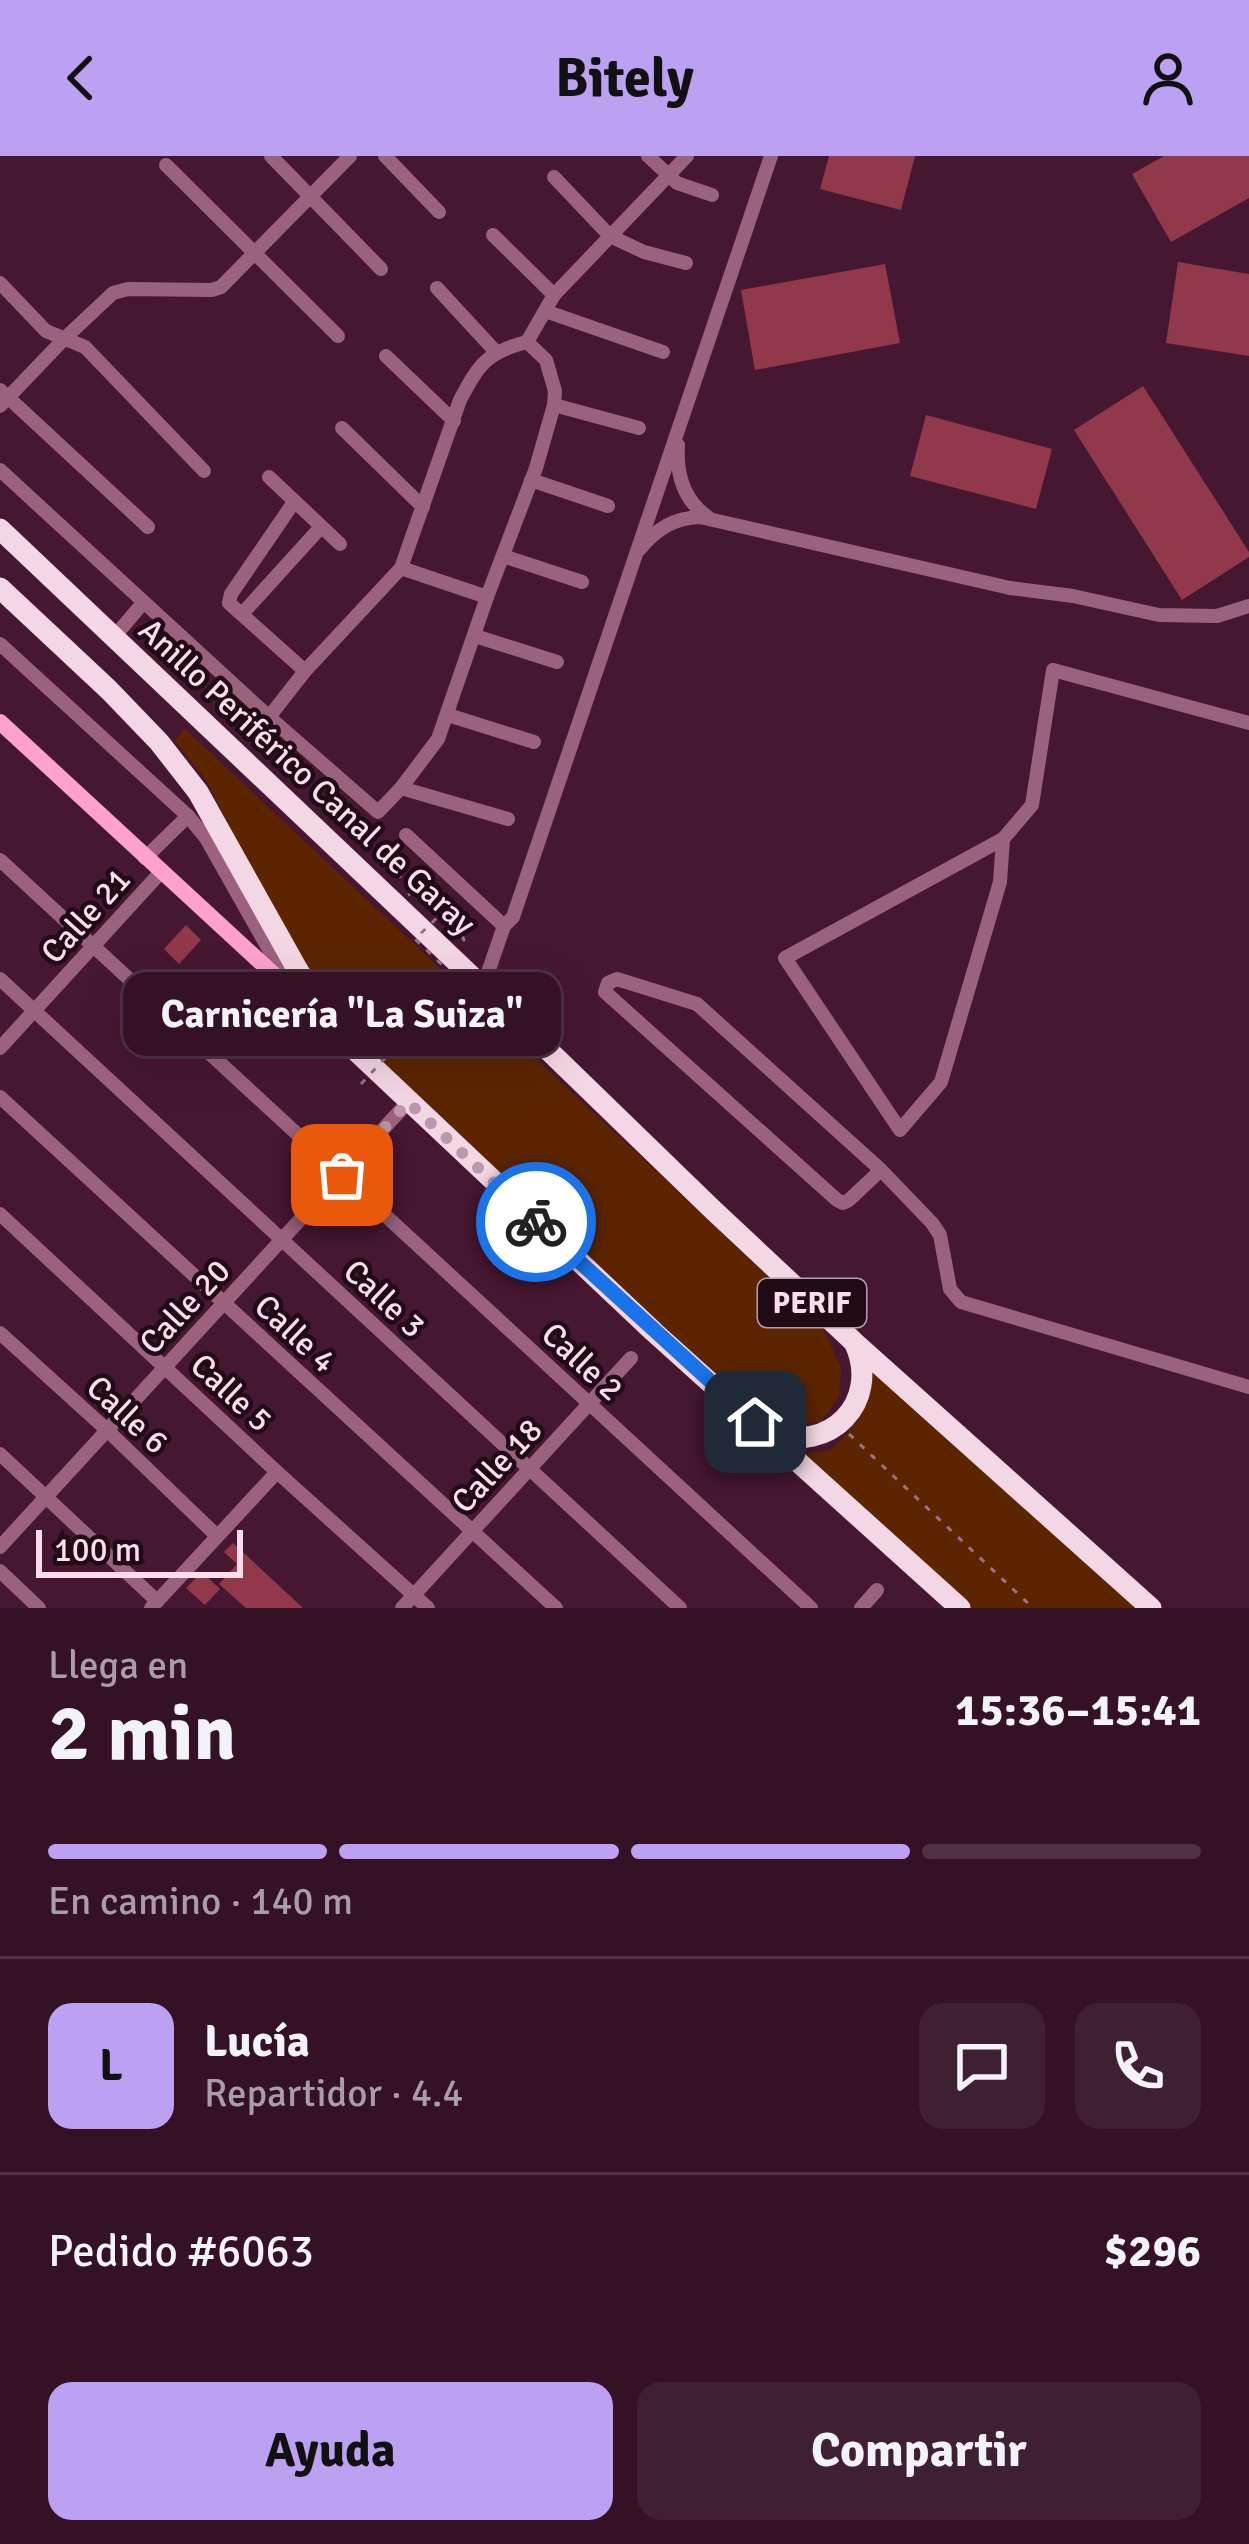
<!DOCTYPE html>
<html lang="es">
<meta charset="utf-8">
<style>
body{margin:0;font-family:Signika,sans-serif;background:#3f1f32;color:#f1f3f6;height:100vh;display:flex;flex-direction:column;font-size:45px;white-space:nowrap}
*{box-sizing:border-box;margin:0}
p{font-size:39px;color:#a99da7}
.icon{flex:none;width:66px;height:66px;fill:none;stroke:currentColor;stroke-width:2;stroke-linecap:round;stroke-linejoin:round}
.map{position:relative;height:1452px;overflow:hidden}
.sheet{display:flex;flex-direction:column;background:#341125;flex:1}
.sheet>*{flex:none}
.scale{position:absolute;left:36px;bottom:30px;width:207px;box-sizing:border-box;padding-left:12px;border:6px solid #fdddeb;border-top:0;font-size:33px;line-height:42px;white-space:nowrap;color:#fdddeb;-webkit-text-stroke:9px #200b16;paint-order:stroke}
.pin{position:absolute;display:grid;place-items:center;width:102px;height:102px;color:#fff;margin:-51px;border-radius:24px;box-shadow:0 6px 18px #0006}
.courier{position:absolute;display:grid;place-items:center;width:120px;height:120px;margin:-60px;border:9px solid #1a73e8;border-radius:50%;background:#fff;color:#222;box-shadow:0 3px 15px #0007}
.bubble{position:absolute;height:84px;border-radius:24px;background:#341125;box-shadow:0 12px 48px #0002,0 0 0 3px #4e3142;font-size:39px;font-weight:700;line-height:84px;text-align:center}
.summary em{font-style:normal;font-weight:700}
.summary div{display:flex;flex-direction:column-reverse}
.summary{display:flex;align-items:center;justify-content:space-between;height:204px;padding:0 48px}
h1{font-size:78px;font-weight:700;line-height:90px}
.bar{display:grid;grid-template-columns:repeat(4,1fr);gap:18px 12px;align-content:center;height:144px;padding:0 48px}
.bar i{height:15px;border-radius:9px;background:#4e3142}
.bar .current{background:#bca0f2}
.bar p{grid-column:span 4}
.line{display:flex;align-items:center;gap:30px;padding:0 48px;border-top:3px solid #4e3142}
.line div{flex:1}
.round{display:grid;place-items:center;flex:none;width:126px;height:126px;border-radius:24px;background:#3f1f32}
.cta{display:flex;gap:24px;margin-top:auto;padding:24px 48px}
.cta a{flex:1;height:138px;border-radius:24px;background:#bca0f2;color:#111;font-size:48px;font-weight:700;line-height:138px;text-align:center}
.cta a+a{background:#3f1f32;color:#f1f3f6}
header{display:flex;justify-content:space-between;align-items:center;height:156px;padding:0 48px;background:#bca0f2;color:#111;font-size:54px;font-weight:700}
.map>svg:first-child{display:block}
.green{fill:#5c2500}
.building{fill:#91384b}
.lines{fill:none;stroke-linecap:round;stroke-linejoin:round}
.path{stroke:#9a7286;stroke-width:3;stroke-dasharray:6 9;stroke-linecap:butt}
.minor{stroke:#9b627e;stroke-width:14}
.major{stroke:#fea1ce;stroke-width:16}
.highway{stroke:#f4d7e4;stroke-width:21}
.path-bridge{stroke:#9a7286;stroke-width:3;stroke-dasharray:6 9;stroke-linecap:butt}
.done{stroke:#bd98aa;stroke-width:12;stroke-dasharray:0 21.6}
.route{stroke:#1a73e8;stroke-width:15}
.labels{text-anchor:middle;stroke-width:9;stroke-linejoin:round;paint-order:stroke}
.shield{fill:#200b16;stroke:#bb9eab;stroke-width:3}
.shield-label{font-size:30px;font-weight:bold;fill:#fdddeb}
.street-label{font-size:33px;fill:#fdddeb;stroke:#200b16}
</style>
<header><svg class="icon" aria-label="back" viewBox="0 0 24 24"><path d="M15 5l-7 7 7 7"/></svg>Bitely<svg class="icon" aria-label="person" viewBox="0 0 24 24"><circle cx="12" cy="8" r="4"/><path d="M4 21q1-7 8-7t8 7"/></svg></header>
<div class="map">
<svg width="1249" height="1452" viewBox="0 0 1249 1452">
<rect width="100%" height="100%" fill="#461731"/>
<g class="green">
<polygon points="184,572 823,1172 841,1212 839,1241 820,1267 761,1266 328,875 208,627 175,585"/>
<path d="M863,1207L1135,1452H964L792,1299L831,1294C859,1264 877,1250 863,1207Z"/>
</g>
<g class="building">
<polygon points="829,0 915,0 901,54 820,33"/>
<polygon points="1164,0 1249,0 1249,42 1171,86 1132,18"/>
<polygon points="1178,106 1249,118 1249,200 1166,187"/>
<polygon points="885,108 900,187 755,214 741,134"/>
<polygon points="1143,230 1249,396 1249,401 1182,444 1074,274"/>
<polygon points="926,259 1052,293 1036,353 910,320"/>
<polygon points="186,769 201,784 179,808 164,793"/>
<polygon points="260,841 276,856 254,879 238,864"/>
<polygon points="233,1387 303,1452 246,1452 219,1428 237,1408 224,1396"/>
<polygon points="202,1416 220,1433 205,1449 186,1432"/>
</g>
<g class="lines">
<g class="path">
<polyline points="369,665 356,678 414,734"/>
<path d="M408,739L415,735C438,743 461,766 465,789"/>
<polyline points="849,1278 1033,1452"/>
</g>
<g class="minor">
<polyline points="271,0 381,113"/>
<polyline points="385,0 439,56"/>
<polyline points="648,0 677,27 712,39"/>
<polyline points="166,9 338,180"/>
<polyline points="554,21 610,80 644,96 686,107"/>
<polyline points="493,79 554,139"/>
<polyline points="0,127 46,175 85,191 204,315"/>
<polyline points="437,132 496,196"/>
<polyline points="545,155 663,196"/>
<polyline points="527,186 554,139 687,0"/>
<polyline points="386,200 454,265"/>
<polyline points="0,234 148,371"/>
<polyline points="554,249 639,272"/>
<polyline points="0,250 65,182 113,137 128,133 212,134 221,131 350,0"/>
<polyline points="342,272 423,351"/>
<path d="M678,289C676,319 684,345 709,362"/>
<polyline points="0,314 269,561 378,656 401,632 438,583 487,441 536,312 554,249 555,235 546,204 527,186"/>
<polyline points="269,321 340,388"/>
<polyline points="531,324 608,350"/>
<polyline points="294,346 231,438 229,447 305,515"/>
<path d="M640,393C656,373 674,362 700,361L1010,432L1073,440L1159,459L1217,460L1249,450"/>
<polyline points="503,400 582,426"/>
<polyline points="401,412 487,441"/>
<polyline points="242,458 321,371"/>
<polyline points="475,480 557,506"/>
<polyline points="114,481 143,447"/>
<polyline points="0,488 188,660 206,682 289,829"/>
<polyline points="448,559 534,586"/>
<path d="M269,561L305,515L401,412L460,244C479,208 487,196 527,186"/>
<polyline points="401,632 508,663"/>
<polyline points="406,679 504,770"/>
<polyline points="1003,683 785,802 900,974 941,926 1000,726 1003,683 1032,649 1053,514 1249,567"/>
<polyline points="145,702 188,660"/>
<polyline points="0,704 811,1452"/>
<polyline points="0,823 680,1452"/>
<polyline points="483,831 504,770 513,761 771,0"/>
<polyline points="0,892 161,716"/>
<polyline points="0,941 556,1452"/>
<polyline points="881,1014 849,1044 843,1047 837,1044 605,836 608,827 617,823 697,848 881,1014 932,1067 940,1079 950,1133 961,1146 1249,1231"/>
<polyline points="0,1058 277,1316 428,1452"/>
<polyline points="0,1177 107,1274 217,1380"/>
<polyline points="0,1298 157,1445"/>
<polyline points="0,1391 408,946"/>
<polyline points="0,1415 39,1452"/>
<polyline points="151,1452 277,1316"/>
<polyline points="402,1452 631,1202"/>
<polyline points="861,1452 877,1434"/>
</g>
<polyline class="major" points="0,566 321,862"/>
<g class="highway">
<polyline points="0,373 483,831 711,1052 854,1186 1151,1452"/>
<polyline points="0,432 109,534 159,586 198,636 296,811 336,876 654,1176 960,1452"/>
<path d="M771,1276C829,1299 881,1246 855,1188"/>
</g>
<polyline class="path-bridge" points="361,928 458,824 415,783 444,755"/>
</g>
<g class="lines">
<polyline class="done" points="342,1019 408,946 536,1066"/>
<polyline class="route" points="536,1066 755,1266"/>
</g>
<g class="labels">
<rect class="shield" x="758" y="1123" width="108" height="48" rx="9"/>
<g class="shield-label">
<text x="812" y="1157">PERIF</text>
</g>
<g class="street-label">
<text transform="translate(308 620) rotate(43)" y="12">Anillo Periférico Canal de Garay</text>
<text transform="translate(85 759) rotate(-48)" y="12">Calle 21</text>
<text transform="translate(385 1142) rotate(43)" y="12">Calle 3</text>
<text transform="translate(184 1150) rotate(-47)" y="12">Calle 20</text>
<text transform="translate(296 1177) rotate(43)" y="12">Calle 4</text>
<text transform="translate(583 1205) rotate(43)" y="12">Calle 2</text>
<text transform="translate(232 1236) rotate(43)" y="12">Calle 5</text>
<text transform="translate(128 1258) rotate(43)" y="12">Calle 6</text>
<text transform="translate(496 1309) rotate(-47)" y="12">Calle 18</text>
</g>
</g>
</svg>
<div class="scale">100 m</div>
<div class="pin" style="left:342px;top:1019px;background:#ea580c"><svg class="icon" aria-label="bag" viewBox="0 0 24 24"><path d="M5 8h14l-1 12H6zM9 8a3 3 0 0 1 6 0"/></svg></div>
<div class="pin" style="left:755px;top:1266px;background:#1f2937"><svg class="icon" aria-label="home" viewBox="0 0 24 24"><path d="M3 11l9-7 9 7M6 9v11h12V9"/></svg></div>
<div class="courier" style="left:536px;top:1066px"><svg class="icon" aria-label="bike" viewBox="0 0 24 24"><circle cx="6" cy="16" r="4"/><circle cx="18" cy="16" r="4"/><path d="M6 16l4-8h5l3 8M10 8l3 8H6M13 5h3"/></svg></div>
<div class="bubble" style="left:123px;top:816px;width:438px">Carnicería &quot;La Suiza&quot;</div>
</div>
<section class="sheet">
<div class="summary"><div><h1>2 min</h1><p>Llega en</p></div><em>15:36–15:41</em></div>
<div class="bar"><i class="current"></i><i class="current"></i><i class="current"></i><i></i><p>En camino · 140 m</p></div>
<div class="line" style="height:216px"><b class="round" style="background:#bca0f2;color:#111">L</b><div><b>Lucía</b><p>Repartidor · 4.4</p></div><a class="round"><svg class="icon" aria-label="chat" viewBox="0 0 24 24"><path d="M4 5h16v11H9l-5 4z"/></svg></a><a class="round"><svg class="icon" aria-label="phone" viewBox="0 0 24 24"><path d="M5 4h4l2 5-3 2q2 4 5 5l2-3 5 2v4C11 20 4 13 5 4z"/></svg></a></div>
<div class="line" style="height:156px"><div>Pedido #6063</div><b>$296</b></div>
<div class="cta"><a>Ayuda</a><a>Compartir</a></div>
</section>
